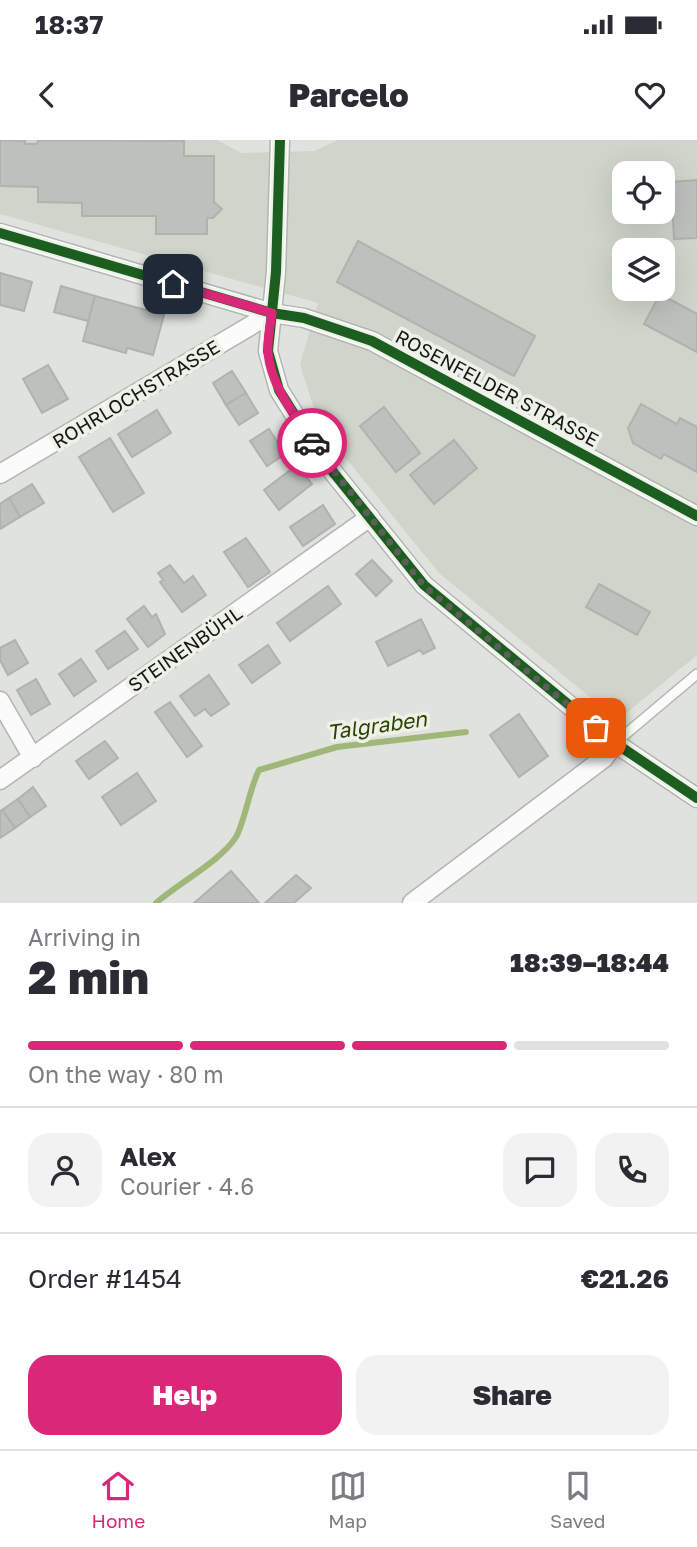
<!DOCTYPE html>
<meta charset="utf-8">
<style>
body{margin:0;font-family:"Golos Text",sans-serif;background:#f2f2f3;color:#2b2b33;height:100vh;display:flex;flex-direction:column;font-size:26px;white-space:nowrap}
*{box-sizing:border-box;margin:0}
p{font-size:23px;color:#7c7c81}
.icon{flex:none;width:38px;height:38px;fill:none;stroke:currentColor;stroke-width:2;stroke-linecap:round;stroke-linejoin:round}
.map{position:relative;height:763px;overflow:hidden}
.drawer{display:flex;flex-direction:column;background:#fff;flex:1}
.drawer>*{flex:none}
.fabs{position:absolute;left:612px;top:21px;display:grid;gap:14px}
.fabs a{display:grid;place-items:center;width:63px;height:63px;border-radius:14px;background:#fff;box-shadow:0 7px 28px #0002;font-size:35px}
.pin{position:absolute;display:grid;place-items:center;width:60px;height:60px;color:#fff;margin:-30px;border-radius:14px;box-shadow:0 4px 10px #0006}
.courier{position:absolute;display:grid;place-items:center;width:70px;height:70px;margin:-35px;border:5px solid #db2777;border-radius:50%;background:#fff;color:#222;box-shadow:0 2px 9px #0007}
.overview em{font-style:normal;font-weight:800}
.overview div{display:flex;flex-direction:column-reverse}
.overview{display:flex;align-items:center;justify-content:space-between;height:119px;padding:0 28px}
h1{font-size:46px;font-weight:800;line-height:52px}
.bar{display:grid;grid-template-columns:repeat(4,1fr);gap:10px 7px;align-content:center;height:84px;padding:0 28px}
.bar i{height:9px;border-radius:5px;background:#e1e1e2}
.bar .active{background:#db2777}
.bar p{grid-column:span 4}
.line{display:flex;align-items:center;gap:18px;padding:0 28px;border-top:2px solid #e1e1e2}
.line div{flex:1}
.round{display:grid;place-items:center;flex:none;width:74px;height:74px;border-radius:21px;background:#f2f2f3}
.cta{display:flex;gap:14px;margin-top:auto;padding:14px 28px}
.cta a{flex:1;height:80px;border-radius:21px;background:#db2777;color:#fff;font-size:28px;font-weight:800;line-height:80px;text-align:center}
.cta a+a{background:#f2f2f3;color:#2b2b33}
.status{display:flex;justify-content:space-between;align-items:center;height:49px;padding:0 35px;background:#fff;direction:ltr}
.status svg{height:19px;fill:currentColor}
header{display:flex;justify-content:space-between;align-items:center;height:91px;padding:0 28px;background:#fff;font-size:32px;font-weight:800}
.dock{display:flex;justify-content:space-around;align-items:center;height:98px;border-top:2px solid #e1e1e2;background:#fff;font-size:19px;color:#7c7c81}
.dock a{display:grid;justify-items:center;gap:4px}
.dock .active{color:#db2777}
.map>svg:first-child{display:block}
.built{fill:#d0d5cb;fill-rule:evenodd}
.lines{fill:none;stroke-linecap:round;stroke-linejoin:round}
.stream{stroke:#a0b77a;stroke-width:6}
.building{fill:#bec0bd;stroke:#b0b2ae;stroke-width:2}
.service-casing{stroke:#b3b5b2;stroke-width:12}
.minor-casing{stroke:#b3b5b2;stroke-width:21}
.service{stroke:#fafbfa;stroke-width:9}
.minor{stroke:#fafbfa;stroke-width:18}
.cycleway-casing{stroke:#edf1e8;stroke-width:15}
.cycleway{stroke:#1b5e20;stroke-width:10}
.done{stroke:#5d5e5a;stroke-width:7;stroke-dasharray:0 12.6}
.route{stroke:#db2777;stroke-width:9}
.labels{text-anchor:middle;stroke-width:7;stroke-linejoin:round;paint-order:stroke}
.street-label{font-size:19px;fill:#161714;stroke:#edf1e8}
.water-label{font-size:21px;font-style:italic;fill:#2e4301;stroke:#edf1e8}
</style>
<div class="status"><b>18:37</b><svg viewBox="0 0 49 12"><path d="M0 12V9h3v3zM5 12V6h3v6zM10 12V3h3v9zM15 12V0h3v12zM26 1h20v11H26zM47 4h2v5h-2z"/></svg></div>
<header><svg class="icon" aria-label="back" viewBox="0 0 24 24"><path d="M15 5l-7 7 7 7"/></svg>Parcelo<svg class="icon" aria-label="heart" viewBox="0 0 24 24"><path d="M12 20l-8-8c-3-5 5-10 8-4 3-6 11-1 8 4z"/></svg></header>
<div class="map">
<svg width="697" height="763" viewBox="0 0 697 763">
<rect width="100%" height="100%" fill="#e0e2dd"/>
<path class="built" d="M0,0H217L242,13L314,11L338,0H697V515L618,580L439,433L319,285L300,224L318,163L0,74ZM625,33H663V72H625ZM625,110H663V149H625Z"/>
<g class="lines">
<path class="stream" d="M156,763C177,744 221,721 236,697C245,681 249,650 259,630L337,607L466,592"/>
</g>
<g class="building">
<polygon points="0,0 25,1 25,4 37,4 38,0 184,1 184,16 214,16 214,62 222,69 213,78 207,78 207,94 156,94 156,76 82,76 82,63 38,62 38,47 0,46"/>
<polygon points="697,40 697,98 674,99 671,42"/>
<polygon points="358,101 535,196 514,236 337,142"/>
<polygon points="0,133 32,142 24,171 0,165"/>
<polygon points="61,146 95,156 88,181 54,172"/>
<polygon points="660,154 697,174 697,212 644,184"/>
<polygon points="95,156 164,175 153,215 127,208 126,213 83,201"/>
<polygon points="48,225 68,259 42,273 23,239"/>
<polygon points="232,231 246,253 226,265 213,243"/>
<polygon points="246,253 258,273 239,285 226,265"/>
<polygon points="641,264 677,284 680,278 697,287 697,332 664,314 661,319 633,303 628,288"/>
<polygon points="384,267 420,313 396,332 360,286"/>
<polygon points="157,270 171,293 132,317 118,294"/>
<polygon points="269,289 285,314 267,326 250,301"/>
<polygon points="110,298 144,353 113,372 79,317"/>
<polygon points="454,300 477,328 434,364 410,335"/>
<polygon points="297,325 312,344 279,370 264,350"/>
<polygon points="32,344 44,363 20,377 9,358"/>
<polygon points="9,358 20,377 0,389 0,364"/>
<polygon points="323,365 335,384 303,406 290,387"/>
<polygon points="246,398 270,432 248,447 224,412"/>
<polygon points="372,420 392,441 376,456 356,434"/>
<polygon points="170,425 184,443 193,436 206,455 182,472 160,442 163,440 158,433"/>
<polygon points="599,444 650,472 637,495 586,467"/>
<polygon points="328,446 341,464 290,501 277,483"/>
<polygon points="144,466 152,477 156,474 165,494 148,507 127,479"/>
<polygon points="421,479 435,508 423,514 420,510 388,526 376,502"/>
<polygon points="125,491 138,509 108,529 96,511"/>
<polygon points="15,500 28,523 8,535 0,520 0,508"/>
<polygon points="268,505 280,523 252,543 239,525"/>
<polygon points="81,519 96,541 74,556 59,534"/>
<polygon points="209,535 229,564 211,576 205,569 195,576 180,556"/>
<polygon points="36,539 50,564 31,575 17,550"/>
<polygon points="170,562 202,606 187,617 155,572"/>
<polygon points="519,574 548,616 519,637 490,595"/>
<polygon points="105,601 118,618 89,639 76,621"/>
<polygon points="137,633 156,661 121,685 102,657"/>
<polygon points="33,647 46,666 30,677 18,659"/>
<polygon points="18,659 30,677 15,688 2,670"/>
<polygon points="2,670 15,688 0,698 0,671"/>
<polygon points="231,731 259,763 194,763"/>
<polygon points="296,735 311,748 294,763 265,763"/>
</g>
<g class="lines">
<g class="service-casing">
<polyline id="service" points="615,603 697,534"/>
</g>
<g class="minor-casing">
<g id="minor">
<polyline points="280,0 276,132 268,211 279,250 321,317 424,445 615,603 697,658"/>
<polyline points="0,93 272,173 304,178 372,201 697,376"/>
<polyline points="0,334 272,173"/>
<polyline points="0,561 33,618"/>
<polyline points="0,640 370,377"/>
<polyline points="412,763 604,618 615,603"/>
</g>
</g>
<use href="#service" class="service"/>
<use href="#minor" class="minor"/>
<g class="cycleway-casing">
<g id="cycleway">
<polyline points="280,0 276,132 268,211 279,250 321,317 424,445 615,603 697,658"/>
<polyline points="0,93 272,173 304,178 372,201 697,376"/>
</g>
</g>
<use href="#cycleway" class="cycleway"/>
</g>
<g class="lines">
<polyline class="done" points="312,303 424,446 596,588"/>
<path class="route" d="M173,144L272,173C270,186 267,200 268,213C271,246 295,275 312,303"/>
</g>
<g class="labels">
<g class="street-label">
<text transform="translate(497 248) rotate(28)" y="7">ROSENFELDER STRASSE</text>
<text transform="translate(136 254) rotate(-31)" y="7">ROHRLOCHSTRASSE</text>
<text transform="translate(185 509) rotate(-35)" y="7">STEINENBÜHL</text>
</g>
<g class="water-label">
<text transform="translate(377 586) rotate(-8)" y="7">Talgraben</text>
</g>
</g>
</svg>
<div class="fabs">
<a><svg class="icon" aria-label="locate" viewBox="0 0 24 24"><circle cx="12" cy="12" r="6"/><path d="M12 2v4M12 18v4M2 12h4M18 12h4"/></svg></a>
<a><svg class="icon" aria-label="layers" viewBox="0 0 24 24"><path d="M12 4l9 5-9 5-9-5zM3 14l9 5 9-5"/></svg></a>
</div>
<div class="pin" style="left:596px;top:588px;background:#ea580c"><svg class="icon" aria-label="bag" viewBox="0 0 24 24"><path d="M5 8h14l-1 12H6zM9 8a3 3 0 0 1 6 0"/></svg></div>
<div class="pin" style="left:173px;top:144px;background:#1f2937"><svg class="icon" aria-label="home" viewBox="0 0 24 24"><path d="M3 11l9-7 9 7M6 9v11h12V9"/></svg></div>
<div class="courier" style="left:312px;top:303px"><svg class="icon" aria-label="car" viewBox="0 0 24 24"><path d="M5 17H2v-5l4-1 3-4h7l3 4 3 1v5h-3M9 17h6M6 11h13"/><circle cx="7" cy="17" r="2"/><circle cx="17" cy="17" r="2"/></svg></div>
</div>
<section class="drawer">
<div class="overview"><div><h1>2 min</h1><p>Arriving in</p></div><em>18:39–18:44</em></div>
<div class="bar"><i class="active"></i><i class="active"></i><i class="active"></i><i></i><p>On the way · 80 m</p></div>
<div class="line" style="height:126px"><a class="round"><svg class="icon" aria-label="person" viewBox="0 0 24 24"><circle cx="12" cy="8" r="4"/><path d="M4 21q1-7 8-7t8 7"/></svg></a><div><b>Alex</b><p>Courier · 4.6</p></div><a class="round"><svg class="icon" aria-label="chat" viewBox="0 0 24 24"><path d="M4 5h16v11H9l-5 4z"/></svg></a><a class="round"><svg class="icon" aria-label="phone" viewBox="0 0 24 24"><path d="M5 4h4l2 5-3 2q2 4 5 5l2-3 5 2v4C11 20 4 13 5 4z"/></svg></a></div>
<div class="line" style="height:91px"><div>Order #1454</div><b>€21.26</b></div>
<div class="cta"><a>Help</a><a>Share</a></div>
</section>
<nav class="dock">
<a class="active"><svg class="icon" aria-label="home" viewBox="0 0 24 24"><path d="M3 11l9-7 9 7M6 9v11h12V9"/></svg>Home</a>
<a><svg class="icon" aria-label="map" viewBox="0 0 24 24"><path d="M3 6l6-2 6 2 6-2v14l-6 2-6-2-6 2zM9 4v14M15 6v14"/></svg>Map</a>
<a><svg class="icon" aria-label="saved" viewBox="0 0 24 24"><path d="M7 4h10v16l-5-4-5 4z"/></svg>Saved</a>
</nav>
